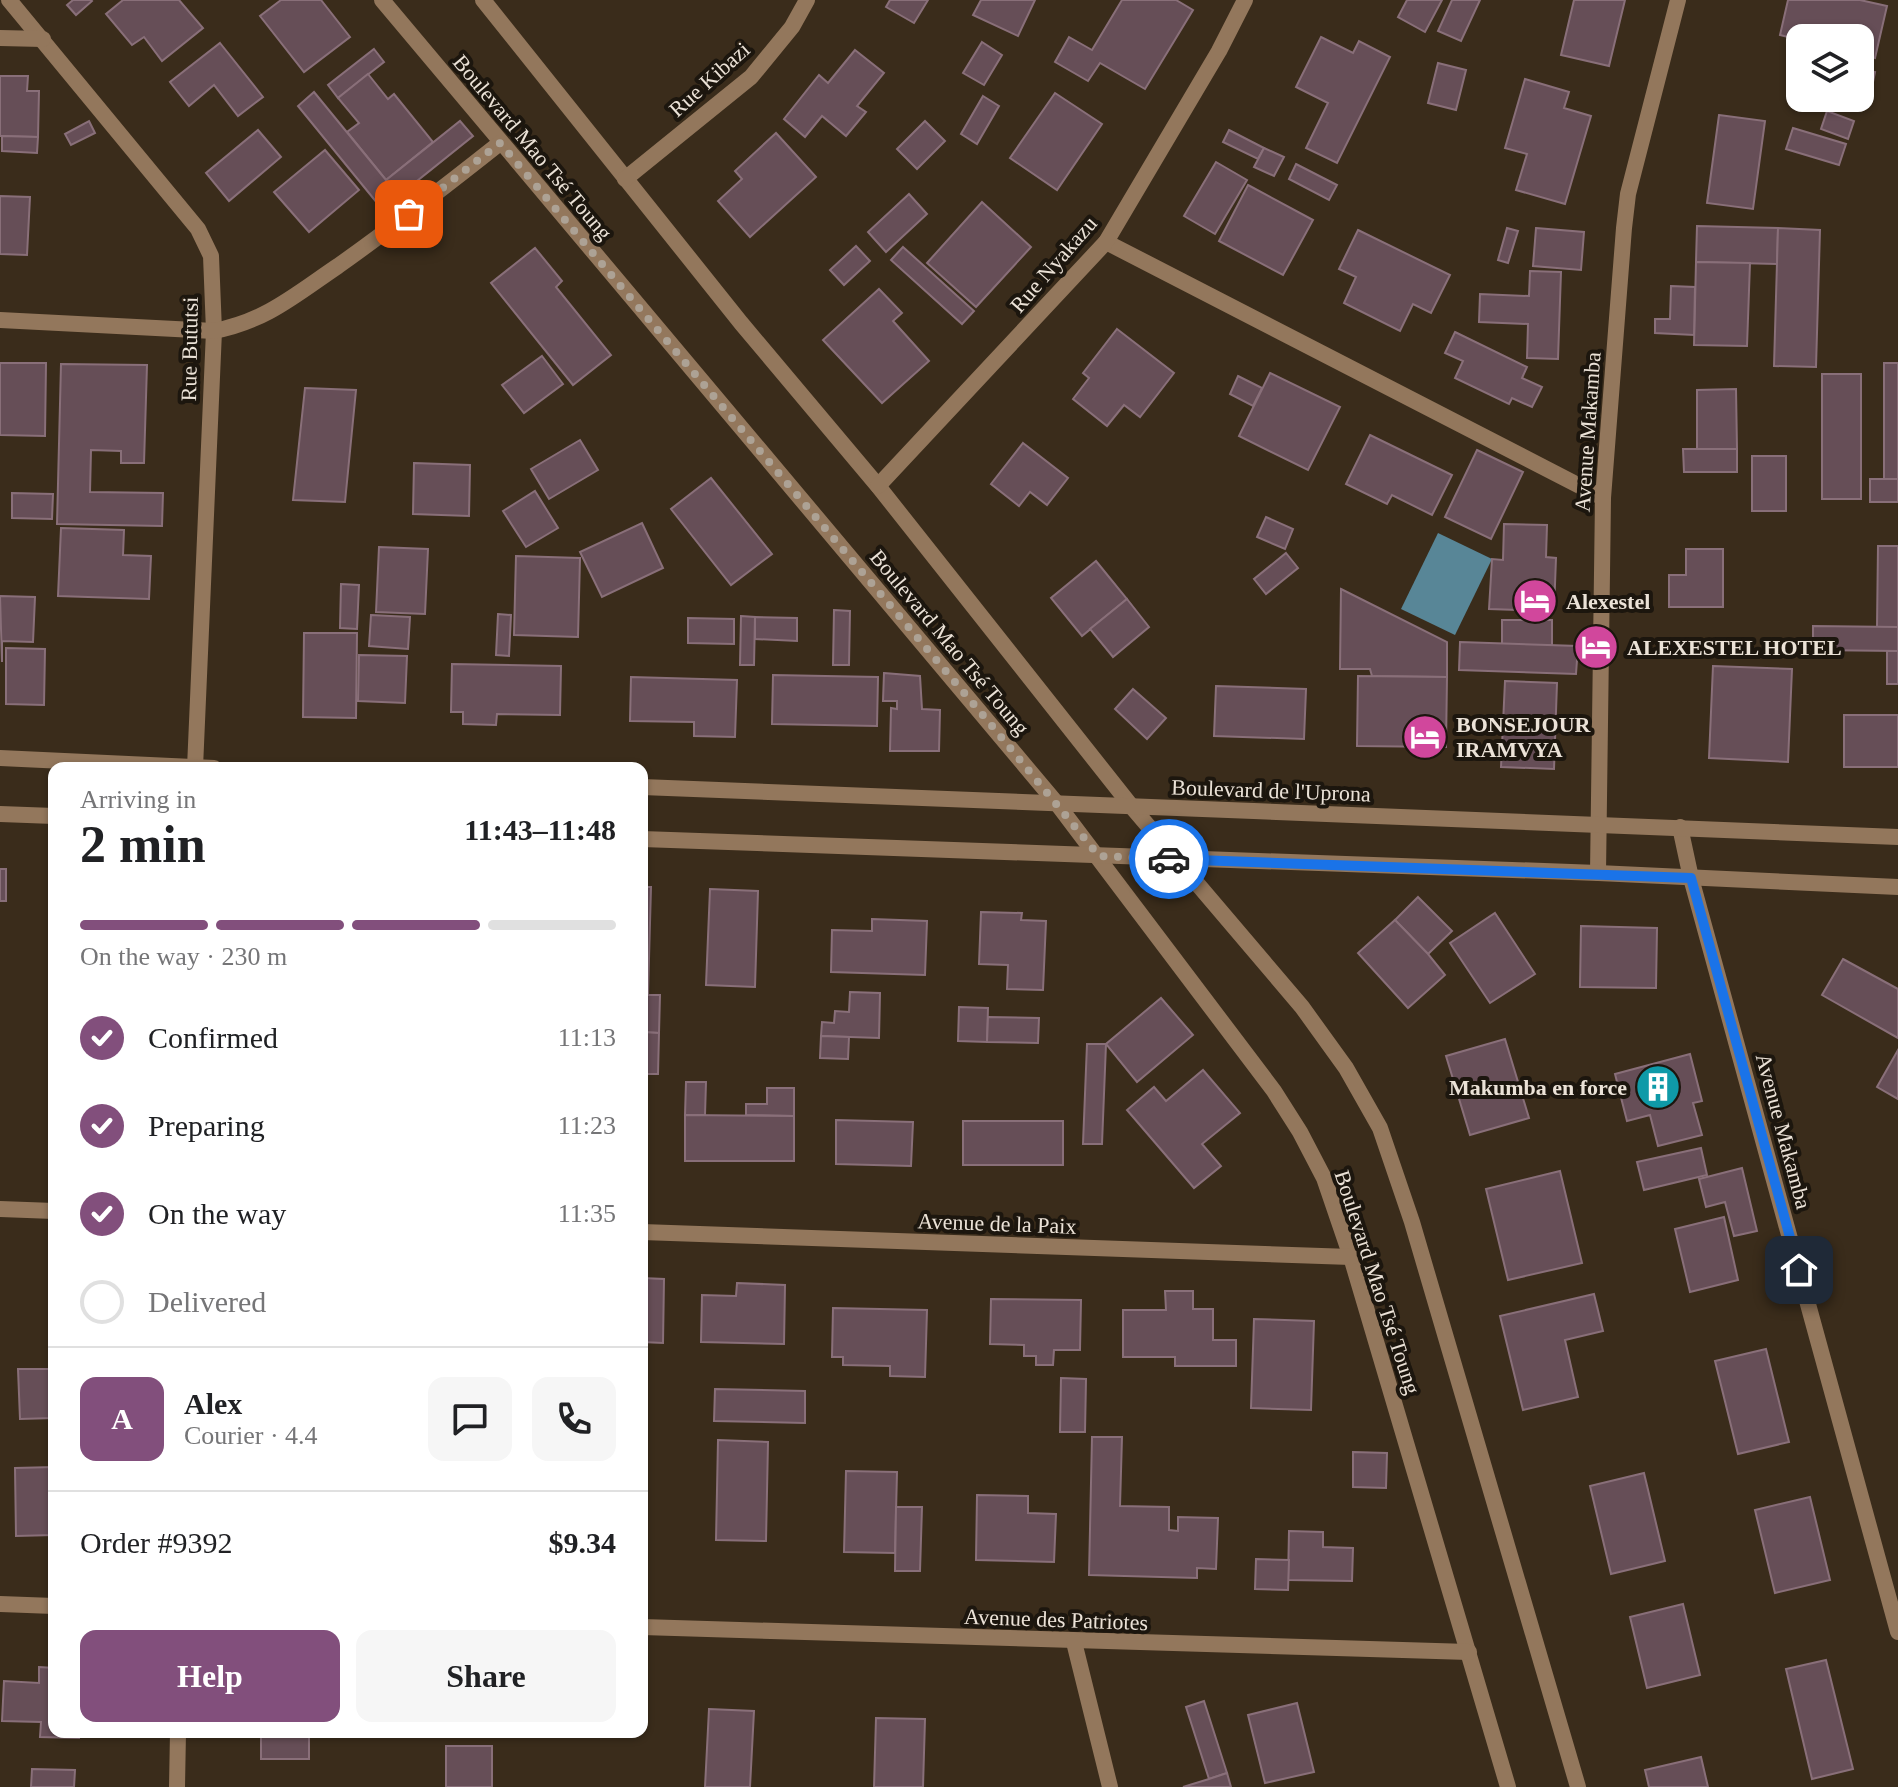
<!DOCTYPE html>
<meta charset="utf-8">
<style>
body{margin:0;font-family:"Times New Roman",serif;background:#f6f6f6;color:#202124;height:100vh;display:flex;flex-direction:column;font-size:30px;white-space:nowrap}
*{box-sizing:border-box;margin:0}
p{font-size:26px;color:#757577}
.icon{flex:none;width:44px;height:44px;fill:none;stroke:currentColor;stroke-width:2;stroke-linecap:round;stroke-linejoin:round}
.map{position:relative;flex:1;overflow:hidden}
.sheet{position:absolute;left:48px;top:762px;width:600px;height:976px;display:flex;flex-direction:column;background:#fff;border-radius:16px;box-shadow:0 2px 6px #0004}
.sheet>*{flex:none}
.buttons{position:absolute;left:1786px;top:24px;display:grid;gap:16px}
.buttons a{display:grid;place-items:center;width:88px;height:88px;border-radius:16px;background:#fff;box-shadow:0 2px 6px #0004;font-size:40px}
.pin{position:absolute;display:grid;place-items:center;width:68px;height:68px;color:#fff;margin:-34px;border-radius:16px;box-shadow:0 4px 12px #0006}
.courier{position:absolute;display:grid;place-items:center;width:80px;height:80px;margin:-40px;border:6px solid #1a73e8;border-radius:50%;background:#fff;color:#222;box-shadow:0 2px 10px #0007}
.headline em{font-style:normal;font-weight:700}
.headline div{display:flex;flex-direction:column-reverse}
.headline{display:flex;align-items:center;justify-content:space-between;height:136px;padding:0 32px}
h1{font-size:52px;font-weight:700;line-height:60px}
.bar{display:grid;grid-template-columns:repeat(4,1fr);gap:12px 8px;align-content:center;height:96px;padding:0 32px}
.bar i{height:10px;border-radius:6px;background:#e0e0e0}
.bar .on{background:#824f7c}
.bar p{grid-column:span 4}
.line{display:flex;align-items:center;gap:20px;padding:0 32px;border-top:2px solid #e0e0e0}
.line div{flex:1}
.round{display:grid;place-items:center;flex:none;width:84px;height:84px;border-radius:16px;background:#f6f6f6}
ol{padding:0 32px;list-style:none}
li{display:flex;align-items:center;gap:24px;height:88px}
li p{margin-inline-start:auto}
li .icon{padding:8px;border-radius:50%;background:#824f7c;color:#fff;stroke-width:4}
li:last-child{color:#757577}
li i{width:44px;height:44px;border:4px solid #e0e0e0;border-radius:50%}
.cta{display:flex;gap:16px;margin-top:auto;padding:16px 32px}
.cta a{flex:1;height:92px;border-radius:16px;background:#824f7c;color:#fff;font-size:32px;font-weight:700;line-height:92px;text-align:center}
.cta a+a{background:#f6f6f6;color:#202124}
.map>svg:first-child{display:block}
.water{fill:#588697}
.building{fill:#664e57;stroke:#896f79;stroke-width:2}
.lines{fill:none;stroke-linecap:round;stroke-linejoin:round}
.minor{stroke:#93775c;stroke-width:16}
.tertiary{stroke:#93775c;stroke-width:16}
.done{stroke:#ada295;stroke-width:8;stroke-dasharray:0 14.4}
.route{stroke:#1a73e8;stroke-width:10}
.labels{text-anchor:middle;stroke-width:8;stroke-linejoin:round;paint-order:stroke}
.street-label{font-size:22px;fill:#ebe2d7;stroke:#1c160e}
.poi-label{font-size:22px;font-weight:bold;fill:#ebe2d7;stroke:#1c160e;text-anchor:start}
</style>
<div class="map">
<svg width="1898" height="1787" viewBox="0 0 1898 1787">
<rect width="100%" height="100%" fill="#3a2c1b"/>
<polygon class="water" points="1438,533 1492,559 1455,635 1401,609"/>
<g class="building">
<polygon points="73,0 91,0 92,1 76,15 67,5"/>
<polygon points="123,0 179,0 203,28 162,61 144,37 132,45 106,14"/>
<polygon points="281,0 321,0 350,37 304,72 260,16"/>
<polygon points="890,0 928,0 914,23 886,7"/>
<polygon points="981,0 1035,0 1018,36 973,15"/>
<polygon points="1122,0 1176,0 1193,10 1145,89 1100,63 1088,81 1055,62 1069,37 1092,50"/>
<polygon points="1407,0 1442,0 1425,32 1398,17"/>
<polygon points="1452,0 1480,0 1461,41 1438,31"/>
<polygon points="1574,0 1625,0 1609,66 1561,55"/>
<polygon points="1788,0 1860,0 1887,6 1875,58 1860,54 1860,38 1800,40 1780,35"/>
<polygon points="1321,37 1353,53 1359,41 1390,57 1337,163 1306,148 1328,103 1296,87"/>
<polygon points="982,42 1002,55 984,85 963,73"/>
<polygon points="220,43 263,97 238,116 214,85 189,106 170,82"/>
<polygon points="374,49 384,62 338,98 328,85"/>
<polygon points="855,50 884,73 857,106 866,112 846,136 822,116 805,137 784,119 819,75 828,83"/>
<polygon points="1438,63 1466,70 1456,110 1428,103"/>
<polygon points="1860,69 1875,72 1871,92 1860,89"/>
<polygon points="368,74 388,99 394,94 433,142 386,180 347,132 359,123 338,98"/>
<polygon points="0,76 28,76 27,91 39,91 38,137 0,136"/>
<polygon points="1525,79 1569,92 1564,108 1591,116 1565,204 1516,190 1527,154 1505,148"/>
<polygon points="314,92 386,180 460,121 473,136 382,209 298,106"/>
<polygon points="1055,93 1102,124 1057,190 1010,158"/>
<polygon points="983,96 999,106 977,144 961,134"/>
<polygon points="1827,111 1854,121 1848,139 1821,129"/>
<polygon points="1719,115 1765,121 1753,209 1707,203"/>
<polygon points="89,121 95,133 71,145 65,134"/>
<polygon points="925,121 945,141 917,169 897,149"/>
<polygon points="1793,128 1846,144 1839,165 1786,149"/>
<polygon points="258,130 281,157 229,201 206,173"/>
<polygon points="1229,130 1264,148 1258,159 1223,142"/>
<polygon points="776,133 816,177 750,237 718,201 742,179 735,171"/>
<polygon points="2,136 38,137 37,153 2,151"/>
<polygon points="1264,148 1284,157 1274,176 1254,167"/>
<polygon points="325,150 359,190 309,232 274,192"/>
<polygon points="1216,162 1247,180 1215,234 1184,216"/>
<polygon points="1296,164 1337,185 1329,200 1289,179"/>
<polygon points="1248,185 1313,220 1283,275 1219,241"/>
<polygon points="909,194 927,214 886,252 868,232"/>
<polygon points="0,196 30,197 27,255 0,254"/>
<polygon points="982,202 1031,247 976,307 927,263"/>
<polygon points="1697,226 1778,228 1777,264 1696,262"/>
<polygon points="1507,228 1518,231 1508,263 1498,260"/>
<polygon points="1536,228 1584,232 1581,270 1533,266"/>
<polygon points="1778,228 1820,230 1816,367 1774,366"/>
<polygon points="1358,230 1450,275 1431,313 1413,304 1400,331 1344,303 1356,277 1339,269"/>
<polygon points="856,246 870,261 844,285 830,270"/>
<polygon points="903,247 974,311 962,324 891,260"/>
<polygon points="535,248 562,281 556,287 611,355 573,385 491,283"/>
<polygon points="1696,262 1750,263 1747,346 1694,345"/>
<polygon points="1530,271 1561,272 1558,359 1527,358 1528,324 1479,322 1480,294 1529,296"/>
<polygon points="1671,286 1695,287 1694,335 1655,333 1655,319 1670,319"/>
<polygon points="879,289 902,313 893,321 929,361 882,403 823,340"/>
<polygon points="1117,329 1174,373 1140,417 1124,405 1107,426 1073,399 1089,378 1083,373"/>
<polygon points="1455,332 1527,367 1522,378 1542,387 1532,407 1512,398 1509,404 1455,378 1463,361 1445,353"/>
<polygon points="542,356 563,384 524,413 502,385"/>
<polygon points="0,363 46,363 45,436 0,435"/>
<rect x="1884" y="363" width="14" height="116"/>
<polygon points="61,364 147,365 144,463 121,463 121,451 91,450 90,492 163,493 162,526 57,524"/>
<polygon points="1270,373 1340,407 1308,470 1239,436"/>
<rect x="1822" y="374" width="39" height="125"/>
<polygon points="1238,376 1262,388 1253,406 1230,394"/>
<polygon points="305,388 356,390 345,502 293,500"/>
<polygon points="1736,389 1737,449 1697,449 1697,390"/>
<polygon points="1370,435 1452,475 1432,515 1392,495 1387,504 1346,484"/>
<polygon points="580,440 598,470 549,499 531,469"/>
<polygon points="1023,443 1068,478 1047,505 1030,492 1019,506 991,484"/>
<polygon points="1683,449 1737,449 1737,472 1684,472"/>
<polygon points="1477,450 1523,472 1491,539 1445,517"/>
<rect x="1752" y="456" width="34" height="55"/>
<polygon points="414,463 470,465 469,516 413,514"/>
<polygon points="711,478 772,554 731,585 671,509"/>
<rect x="1870" y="479" width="28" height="23"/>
<polygon points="535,491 558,528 526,547 503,511"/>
<polygon points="12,493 53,494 52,519 12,518"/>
<polygon points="1266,517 1293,529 1285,549 1257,537"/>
<polygon points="642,523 663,568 602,597 580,552"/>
<polygon points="1504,524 1547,525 1546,557 1556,558 1554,611 1489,609 1492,559 1503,560"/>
<polygon points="61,528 124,530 123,555 151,556 149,599 58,596"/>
<polygon points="1878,546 1898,546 1898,627 1877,627"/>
<polygon points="379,547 428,549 425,614 376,612"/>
<polygon points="1686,549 1723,549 1723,607 1669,607 1669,575 1686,575"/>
<polygon points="1286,553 1298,568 1266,594 1254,579"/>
<polygon points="516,556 580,558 578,637 514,635"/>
<polygon points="1096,561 1127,599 1082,636 1051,598"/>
<polygon points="341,584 359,585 357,629 340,628"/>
<polygon points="1341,589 1447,642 1447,677 1372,676 1370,669 1340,669"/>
<polygon points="0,596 35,597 33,642 2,641 2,662"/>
<polygon points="1127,599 1149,627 1113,657 1090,629"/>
<polygon points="834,610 850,611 849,665 833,665"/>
<polygon points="498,614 511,615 509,656 496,655"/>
<polygon points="371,615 410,617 408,649 369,646"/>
<polygon points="741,616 755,617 754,665 740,665"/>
<polygon points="755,617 797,618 797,641 755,639"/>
<polygon points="688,618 734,619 734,644 688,643"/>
<rect x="1502" y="620" width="50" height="25"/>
<polygon points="1813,626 1898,627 1898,651 1813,650"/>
<polygon points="304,633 357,633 356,718 303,717"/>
<polygon points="1460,642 1578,646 1576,674 1459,670"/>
<polygon points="6,648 45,649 44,705 6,704"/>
<rect x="1887" y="651" width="11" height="33"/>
<polygon points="359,655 407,656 405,703 358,701"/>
<polygon points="452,664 561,666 560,715 497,714 496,725 463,724 463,712 451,712"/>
<polygon points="1713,666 1792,669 1788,762 1709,758"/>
<polygon points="884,673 920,676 922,709 940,710 939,751 890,751 891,708 897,709 897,701 883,701"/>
<polygon points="773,675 878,677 877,726 772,724"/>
<polygon points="1358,676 1447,677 1446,747 1357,746"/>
<polygon points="631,677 737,680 735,737 694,736 694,722 630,721"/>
<polygon points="1505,681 1557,683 1554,769 1501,767"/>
<polygon points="1216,686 1306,689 1304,739 1214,736"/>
<polygon points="1133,689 1166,718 1147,739 1115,709"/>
<rect x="1844" y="715" width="54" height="52"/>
<rect x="0" y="869" width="6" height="32"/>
<polygon points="642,887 651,887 648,995 660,995 659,1033 642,1032"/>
<polygon points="710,889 758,891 755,987 706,985"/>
<polygon points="1418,897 1452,931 1428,954 1395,920"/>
<polygon points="981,912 1022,913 1021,920 1046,921 1043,990 1007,989 1008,965 979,964"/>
<polygon points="1495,913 1535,974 1490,1003 1450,943"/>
<polygon points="872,919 927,921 925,975 831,972 832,930 872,931"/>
<polygon points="1395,920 1428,954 1445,975 1408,1008 1358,953"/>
<polygon points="1581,926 1657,928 1656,988 1580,987"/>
<polygon points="1843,959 1898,989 1898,1038 1822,995"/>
<polygon points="850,992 880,993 879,1038 821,1036 822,1022 834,1023 835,1011 849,1012"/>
<polygon points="1161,998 1193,1035 1137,1082 1106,1044"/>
<polygon points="959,1007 988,1008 987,1042 958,1041"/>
<polygon points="988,1017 1039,1018 1038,1043 987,1042"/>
<polygon points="54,1020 54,1110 50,1110"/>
<polygon points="642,1032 659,1033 658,1074 642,1074"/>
<polygon points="821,1036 849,1037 848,1059 820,1058"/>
<polygon points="1505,1039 1529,1118 1470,1135 1446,1056"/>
<polygon points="1087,1044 1106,1044 1102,1144 1083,1144"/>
<polygon points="1898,1050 1898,1099 1877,1087"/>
<polygon points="1690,1054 1702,1101 1693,1103 1702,1135 1658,1146 1650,1115 1627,1121 1615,1074"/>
<polygon points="1203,1070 1240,1113 1202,1144 1221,1166 1194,1188 1127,1110 1154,1087 1166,1101"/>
<polygon points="686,1082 706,1082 705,1115 685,1115"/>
<polygon points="767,1088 794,1088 794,1116 746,1115 746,1104 767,1104"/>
<polygon points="685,1115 794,1116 794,1161 685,1161"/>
<polygon points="836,1120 913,1122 911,1166 836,1164"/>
<rect x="963" y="1121" width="100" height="44"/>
<polygon points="1701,1148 1707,1175 1644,1190 1637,1162"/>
<polygon points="1742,1168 1757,1231 1734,1236 1725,1202 1706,1207 1699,1179"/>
<polygon points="1560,1171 1582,1263 1508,1280 1486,1189"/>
<polygon points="1724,1217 1738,1280 1690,1292 1675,1229"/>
<polygon points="642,1278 664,1279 663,1343 642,1342"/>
<polygon points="737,1283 785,1285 784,1344 701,1342 702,1295 736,1296"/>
<polygon points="51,1286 54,1286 54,1418 20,1419 18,1369 52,1369"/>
<polygon points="1165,1291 1193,1291 1193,1309 1213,1309 1213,1340 1236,1340 1236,1366 1175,1366 1175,1357 1123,1357 1123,1310 1166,1310"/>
<polygon points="1594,1294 1603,1331 1565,1340 1578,1397 1523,1410 1500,1316"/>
<polygon points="991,1299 1081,1300 1080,1350 1054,1350 1053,1365 1036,1365 1036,1356 1024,1356 1024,1345 990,1344"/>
<polygon points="833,1308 927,1310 925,1377 890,1376 890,1366 843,1365 843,1357 832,1357"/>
<polygon points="1254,1319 1314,1321 1311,1410 1251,1408"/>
<polygon points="1766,1349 1789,1442 1738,1454 1715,1361"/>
<polygon points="1061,1378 1086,1379 1085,1432 1060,1432"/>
<polygon points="715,1389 805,1391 805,1423 714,1421"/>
<polygon points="1092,1437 1122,1437 1120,1506 1169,1507 1169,1530 1178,1531 1178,1517 1218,1518 1216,1569 1197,1568 1197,1578 1089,1575"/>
<polygon points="718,1440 768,1442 766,1541 716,1540"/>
<polygon points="1353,1452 1387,1453 1386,1488 1353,1487"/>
<polygon points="54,1467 54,1535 16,1536 15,1468"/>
<polygon points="846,1471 897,1472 895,1553 844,1552"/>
<polygon points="1644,1473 1665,1561 1611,1574 1590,1486"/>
<polygon points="977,1495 1028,1496 1028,1513 1056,1514 1054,1562 976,1560"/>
<polygon points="1810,1497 1830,1580 1775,1593 1755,1510"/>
<polygon points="896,1507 922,1507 920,1571 895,1571"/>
<polygon points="1289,1531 1323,1532 1323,1547 1353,1548 1352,1581 1288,1580"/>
<polygon points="1256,1559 1289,1560 1288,1590 1255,1589"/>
<polygon points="1683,1604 1700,1675 1647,1688 1630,1617"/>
<polygon points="1826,1660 1853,1769 1812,1779 1786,1669"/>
<polygon points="39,1667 54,1668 54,1732 79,1732 79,1738 40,1737 41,1722 2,1721 4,1681 39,1683"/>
<polygon points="1204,1701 1227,1773 1209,1779 1186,1707"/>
<polygon points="1297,1703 1314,1772 1265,1783 1248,1715"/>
<polygon points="709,1709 754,1711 750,1787 705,1787"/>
<polygon points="876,1718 925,1719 923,1787 874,1787"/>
<rect x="261" y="1732" width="48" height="27"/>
<rect x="446" y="1746" width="46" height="41"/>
<polygon points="1701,1757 1708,1787 1649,1787 1645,1770"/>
<polygon points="32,1769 75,1770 74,1787 31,1787"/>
<polygon points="1227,1773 1231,1787 1183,1787 1209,1779"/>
</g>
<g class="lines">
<g class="minor">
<polyline points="9,0 198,229 211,256 214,331 195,768"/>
<polyline points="382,0 1058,805 1274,1091 1300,1132 1324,1178 1351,1257 1508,1787"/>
<polyline points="483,0 741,323 878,486 1132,807 1302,1007 1346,1068 1380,1128 1412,1222 1578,1787"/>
<polyline points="0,38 43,39"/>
<polyline points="625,179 751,77 792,27 807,0"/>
<polyline points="1106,242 1603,498"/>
<path d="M0,320L214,331C266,321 295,295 338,266C393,227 447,185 500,143"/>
<polyline points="878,486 1106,242 1219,51 1245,0"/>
<polyline points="1680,827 1691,878 1898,1632"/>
<polyline points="1598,873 1603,498 1624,228 1628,194 1678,0"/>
<polyline points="0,1209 54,1211"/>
<polyline points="642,1232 1351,1257"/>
<polyline points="0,1604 54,1606"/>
<polyline points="642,1627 1469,1652"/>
<polyline points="1074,1642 1110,1787"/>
<polyline points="177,1787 178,1732"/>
</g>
<g class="tertiary">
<polyline points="0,758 214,768"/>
<path d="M642,787C1061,805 1479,818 1898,837"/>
<polyline points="0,814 54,816"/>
<polyline points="642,839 1598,873 1898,887"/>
</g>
</g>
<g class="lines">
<polyline class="done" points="409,214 500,143 992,726 1099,856 1169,859"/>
<polyline class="route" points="1169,859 1691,878 1799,1270"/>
</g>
<defs>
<g id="hotel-disc" transform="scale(2.3)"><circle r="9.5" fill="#d1479c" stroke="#1c160e"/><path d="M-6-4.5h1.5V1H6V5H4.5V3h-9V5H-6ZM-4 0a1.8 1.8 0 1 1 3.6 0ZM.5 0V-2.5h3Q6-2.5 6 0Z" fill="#fff"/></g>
<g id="building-disc" transform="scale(2.3)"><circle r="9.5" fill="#0f9aa8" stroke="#1c160e"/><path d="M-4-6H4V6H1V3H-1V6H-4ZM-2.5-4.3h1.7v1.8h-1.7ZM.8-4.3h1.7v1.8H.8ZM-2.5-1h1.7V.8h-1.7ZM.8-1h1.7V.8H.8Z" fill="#fff"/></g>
</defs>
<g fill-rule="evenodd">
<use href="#hotel-disc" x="1535" y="601"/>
<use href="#hotel-disc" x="1596" y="647"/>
<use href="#hotel-disc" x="1425" y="737"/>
<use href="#building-disc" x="1658" y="1087"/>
</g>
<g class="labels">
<g class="street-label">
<text transform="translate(709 79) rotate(-42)" y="8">Rue Kibazi</text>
<text transform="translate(533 147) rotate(50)" y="8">Boulevard Mao Tsé Toung</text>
<text transform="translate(1053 264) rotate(-49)" y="8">Rue Nyakazu</text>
<text transform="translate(189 349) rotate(-89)" y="8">Rue Bututsi</text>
<text transform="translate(1587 432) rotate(-86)" y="8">Avenue Makamba</text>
<text transform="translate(950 642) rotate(50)" y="8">Boulevard Mao Tsé Toung</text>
<text transform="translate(1271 790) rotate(2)" y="8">Boulevard de l'Uprona</text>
<text transform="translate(1784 1131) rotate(75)" y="8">Avenue Makamba</text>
<text transform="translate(997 1223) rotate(2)" y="8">Avenue de la Paix</text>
<text transform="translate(1378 1282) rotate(72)" y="8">Boulevard Mao Tsé Toung</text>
<text transform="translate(1056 1619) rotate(2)" y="8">Avenue des Patriotes</text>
</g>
<g class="poi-label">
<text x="1566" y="609">Alexestel</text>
<text x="1627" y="655">ALEXESTEL HOTEL</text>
<text x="1456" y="732">BONSEJOUR<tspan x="1456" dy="25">IRAMVYA</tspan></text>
<text x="1627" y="1095" text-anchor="end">Makumba en force</text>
</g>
</g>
</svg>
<div class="buttons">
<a><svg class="icon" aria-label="layers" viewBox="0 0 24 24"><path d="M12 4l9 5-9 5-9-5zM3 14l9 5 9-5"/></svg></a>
</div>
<div class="pin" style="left:409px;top:214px;background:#ea580c"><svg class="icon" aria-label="bag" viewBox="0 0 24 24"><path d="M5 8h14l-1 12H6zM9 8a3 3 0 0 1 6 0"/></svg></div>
<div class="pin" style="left:1799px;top:1270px;background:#1f2937"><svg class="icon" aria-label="home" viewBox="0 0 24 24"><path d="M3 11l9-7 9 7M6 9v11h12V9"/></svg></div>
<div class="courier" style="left:1169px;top:859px"><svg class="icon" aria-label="car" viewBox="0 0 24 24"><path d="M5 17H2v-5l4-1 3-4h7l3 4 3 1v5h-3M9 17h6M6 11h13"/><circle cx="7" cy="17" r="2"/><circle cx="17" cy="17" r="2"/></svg></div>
<section class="sheet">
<div class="headline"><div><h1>2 min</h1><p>Arriving in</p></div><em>11:43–11:48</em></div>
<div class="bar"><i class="on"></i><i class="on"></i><i class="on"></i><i></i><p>On the way · 230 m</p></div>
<ol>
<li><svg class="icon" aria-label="check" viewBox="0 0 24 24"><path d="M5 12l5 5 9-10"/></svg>Confirmed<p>11:13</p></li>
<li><svg class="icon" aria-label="check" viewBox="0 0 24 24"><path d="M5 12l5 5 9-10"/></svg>Preparing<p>11:23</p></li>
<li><svg class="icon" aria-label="check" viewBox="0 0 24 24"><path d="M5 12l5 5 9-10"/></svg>On the way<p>11:35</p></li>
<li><i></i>Delivered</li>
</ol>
<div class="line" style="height:144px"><b class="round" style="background:#824f7c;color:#fff">A</b><div><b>Alex</b><p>Courier · 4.4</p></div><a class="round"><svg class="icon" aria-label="chat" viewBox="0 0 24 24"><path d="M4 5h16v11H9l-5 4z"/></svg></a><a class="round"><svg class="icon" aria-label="phone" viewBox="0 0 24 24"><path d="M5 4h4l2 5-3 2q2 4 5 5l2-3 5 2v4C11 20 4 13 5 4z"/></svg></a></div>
<div class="line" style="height:104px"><div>Order #9392</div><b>$9.34</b></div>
<div class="cta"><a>Help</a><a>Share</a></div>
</section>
</div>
